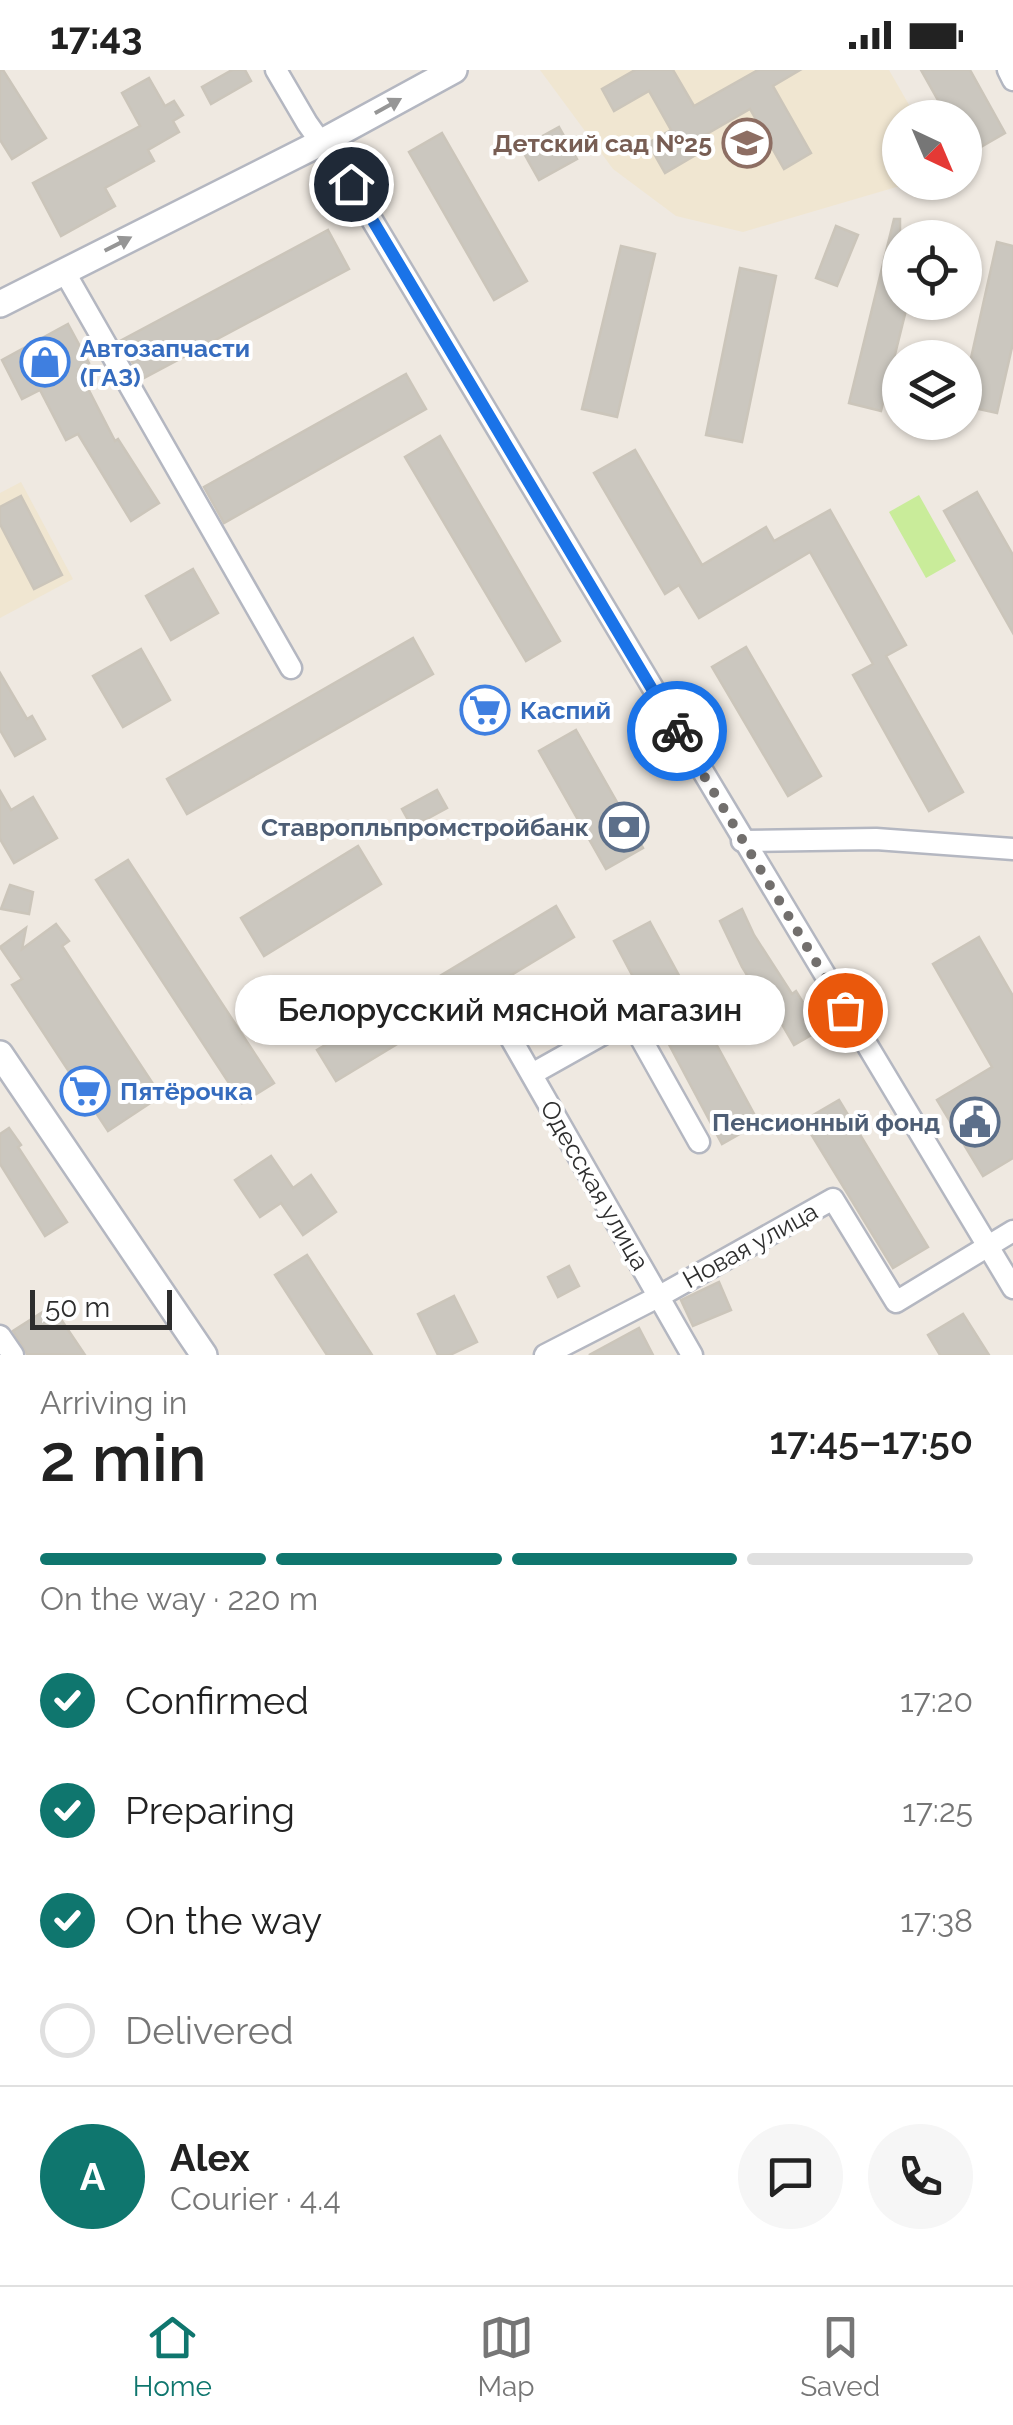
<!DOCTYPE html>
<meta charset="utf-8">
<style>
body{margin:0;font-family:Raleway,sans-serif;background:#f6f6f6;color:#222;height:100vh;display:flex;flex-direction:column;font-size:38px;white-space:nowrap}
*{box-sizing:border-box;margin:0}
p{font-size:32px;color:#767676}
.icon{flex:none;width:55px;height:55px;fill:none;stroke:currentColor;stroke-width:2;stroke-linecap:round;stroke-linejoin:round}
.map{position:relative;height:1285px;overflow:hidden}
.details{display:flex;flex-direction:column;background:#fff;flex:1}
.details>*{flex:none}
.needle{width:65px;rotate:136deg}
.buttons{position:absolute;left:882px;top:30px;display:grid;gap:20px}
.buttons a{display:grid;place-items:center;width:100px;height:100px;border-radius:50%;background:#fff;box-shadow:0 2px 8px #0004;font-size:50px}
.scale{position:absolute;left:30px;bottom:25px;width:142px;box-sizing:border-box;padding-left:10px;border:5px solid #2e2e2e;border-top:0;font-size:28px;line-height:35px;white-space:nowrap;color:#2e2e2e;-webkit-text-stroke:8px #fff;paint-order:stroke}
.pin{position:absolute;display:grid;place-items:center;width:85px;height:85px;color:#fff;margin:-42px;border:5px solid #fff;border-radius:50%;box-shadow:0 2px 10px #0007}
.courier{position:absolute;display:grid;place-items:center;width:100px;height:100px;margin:-50px;border:8px solid #1a73e8;border-radius:50%;background:#fff;color:#222;box-shadow:0 2px 12px #0007}
.bubble{position:absolute;height:70px;border-radius:35px;background:#fff;box-shadow:0 2px 8px #0004;font-size:32px;font-weight:600;line-height:70px;text-align:center}
.head em{font-style:normal;font-weight:600}
.head div{display:flex;flex-direction:column-reverse}
.head{display:flex;align-items:center;justify-content:space-between;height:170px;padding:0 40px}
h1{font-size:65px;font-weight:600;line-height:75px}
.bar{display:grid;grid-template-columns:repeat(4,1fr);gap:15px 10px;align-content:center;height:120px;padding:0 40px}
.bar i{height:12px;border-radius:8px;background:#e0e0e0}
.bar .current{background:#0f766e}
.bar p{grid-column:span 4}
.line{display:flex;align-items:center;gap:25px;padding:0 40px;border-top:2px solid #e0e0e0}
.line div{flex:1}
.round{display:grid;place-items:center;flex:none;width:105px;height:105px;border-radius:52px;background:#f6f6f6}
ol{padding:0 40px;list-style:none}
li{display:flex;align-items:center;gap:30px;height:110px}
li p{margin-inline-start:auto}
li .icon{padding:10px;border-radius:50%;background:#0f766e;color:#fff;stroke-width:4}
li:last-child{color:#767676}
li i{width:55px;height:55px;border:5px solid #e0e0e0;border-radius:50%}
.status{display:flex;justify-content:space-between;align-items:center;height:70px;padding:0 50px;background:#fff;direction:ltr}
.status svg{height:28px;fill:currentColor}
.menu{display:flex;justify-content:space-around;align-items:center;height:140px;border-top:2px solid #e0e0e0;background:#fff;font-size:28px;color:#767676}
.menu a{display:grid;justify-items:center;gap:5px}
.menu .current{color:#0f766e}
.map>svg:first-child{display:block}
.education{fill:#f0e6d1}
.pitch{fill:#c9ec9a}
.building{fill:#cbc7bf;stroke:#cbc5ba;stroke-width:2.5}
.lines{fill:none;stroke-linecap:round;stroke-linejoin:round}
.minor-casing{stroke:#b4b7c1;stroke-width:25}
.tertiary-casing{stroke:#b4b7c1;stroke-width:30}
.minor{stroke:#fff;stroke-width:20}
.tertiary{stroke:#fff;stroke-width:25}
.oneway{fill:#969696}
.done{stroke:#726f6d;stroke-width:10;stroke-dasharray:0 18}
.route{stroke:#1a73e8;stroke-width:12}
.labels{text-anchor:middle;stroke-width:8;stroke-linejoin:round;paint-order:stroke}
.education-label{font-size:25px;font-weight:bold;fill:#785e54;stroke:#fff;text-anchor:end}
.shop-label{font-size:25px;font-weight:bold;fill:#366cbe;stroke:#fff;text-anchor:start}
.service-label{font-size:25px;font-weight:bold;fill:#4e5e75;stroke:#fff;text-anchor:end}
.street-label{font-size:25px;fill:#2e2e2e;stroke:#fff}
</style>
<div class="status"><b>17:43</b><svg viewBox="0 0 49 12"><path d="M0 12V9h3v3zM5 12V6h3v6zM10 12V3h3v9zM15 12V0h3v12zM26 1h20v11H26zM47 4h2v5h-2z"/></svg></div>
<div class="map">
<svg width="1013" height="1285" viewBox="0 0 1013 1285">
<rect width="100%" height="100%" fill="#efe9e1"/>
<g class="education">
<polygon points="540,0 889,0 916,47 900,48 900,112 910,113 743,162 676,146 613,99"/>
<polygon points="21,412 73,509 0,548 0,423"/>
</g>
<polygon class="pitch" points="919,425 956,491 926,508 889,442"/>
<g class="building">
<polygon points="0,0 3,0 46,68 12,89 0,70"/>
<polygon points="232,0 245,0 251,11 211,34 202,17"/>
<polygon points="635,0 673,0 694,36 758,0 800,0 773,16 811,83 784,99 750,39 693,72 699,83 665,103 648,73 671,60 649,21 614,41 602,19"/>
<polygon points="921,0 970,0 1005,63 965,86 965,48 948,48"/>
<polygon points="149,8 165,36 174,31 183,45 173,51 179,62 148,80 154,91 105,118 115,136 61,166 33,113 140,56 122,23"/>
<polygon points="559,57 577,89 539,110 521,78"/>
<polygon points="442,63 527,211 494,230 409,82"/>
<polygon points="894,149 900,149 900,232 908,232 881,341 849,333"/>
<polygon points="836,156 858,165 837,216 816,208"/>
<polygon points="328,160 349,199 142,309 120,271"/>
<polygon points="997,172 1013,176 1013,273 997,343 965,336 965,315"/>
<polygon points="621,176 655,184 617,347 582,339"/>
<polygon points="740,198 776,206 742,372 706,365"/>
<polygon points="68,254 89,293 78,299 115,371 118,369 159,433 131,451 78,364 66,370 40,320 22,329 2,290"/>
<polygon points="406,304 426,339 224,453 204,417"/>
<polygon points="440,366 560,571 526,591 405,387"/>
<polygon points="635,380 702,495 766,457 774,471 830,440 906,575 886,586 963,722 929,741 853,605 873,594 810,482 699,548 679,515 665,524 594,403"/>
<polygon points="977,422 1013,485 1013,563 944,441"/>
<polygon points="21,426 62,505 34,519 0,454 0,437"/>
<polygon points="193,499 218,543 171,570 146,526"/>
<polygon points="413,568 433,604 187,744 167,709"/>
<polygon points="746,577 821,706 788,726 712,597"/>
<polygon points="141,579 170,630 123,657 93,606"/>
<polygon points="0,603 27,649 32,646 45,669 15,686 0,660"/>
<polygon points="576,660 643,778 606,799 539,681"/>
<polygon points="437,720 447,738 412,757 402,739"/>
<polygon points="0,721 11,740 33,727 57,768 14,793 0,769"/>
<polygon points="358,776 381,814 264,886 241,848"/>
<polygon points="128,790 274,1013 242,1033 96,810"/>
<polygon points="10,815 33,822 29,844 1,839"/>
<polygon points="556,836 574,867 336,1011 317,980"/>
<polygon points="742,839 754,865 792,924 796,921 820,960 794,975 762,920 758,923 742,897 720,851"/>
<polygon points="650,852 759,1053 722,1074 614,871"/>
<polygon points="56,854 69,871 62,876 161,1026 108,1061 12,915 22,909 0,877 26,858 22,879"/>
<polygon points="979,867 1013,926 1013,1088 983,1106 937,1030 992,997 933,894"/>
<polygon points="839,1030 928,1177 893,1198 803,1051"/>
<polygon points="9,1058 21,1075 18,1077 67,1152 45,1166 0,1094 0,1064"/>
<polygon points="271,1086 293,1118 311,1105 336,1142 303,1165 281,1133 260,1147 235,1110"/>
<polygon points="307,1185 372,1285 327,1285 275,1205"/>
<polygon points="569,1196 579,1216 558,1227 548,1207"/>
<polygon points="719,1212 731,1240 693,1256 681,1230"/>
<polygon points="454,1226 477,1272 450,1285 438,1285 418,1244"/>
<polygon points="52,1236 85,1285 27,1284 13,1261"/>
<polygon points="963,1244 989,1285 940,1285 928,1265"/>
<polygon points="639,1258 653,1285 589,1285"/>
</g>
<g class="lines">
<g class="minor-casing">
<g id="minor">
<polyline points="276,0 307,53 351,115 1013,1218"/>
<polyline points="1008,0 1013,10"/>
<polyline points="64,201 291,598"/>
<polyline points="742,771 876,769 1013,779"/>
<polyline points="498,946 692,1285"/>
<polyline points="532,1004 630,949 699,1072"/>
<polyline points="0,1266 13,1285"/>
<polyline points="545,1285 658,1227 833,1129 896,1232 1013,1161"/>
</g>
</g>
<g class="tertiary-casing">
<g id="tertiary">
<polyline points="0,234 322,72 454,0"/>
<polyline points="0,984 204,1285"/>
</g>
</g>
<use href="#minor" class="minor"/>
<use href="#tertiary" class="tertiary"/>
</g>
<defs><path id="oneway-solid" d="M-6-.8H1V-3.2L6.5 0L1 3.2V.8H-6Z" transform="scale(2.5)"/></defs>
<g class="oneway">
<use href="#oneway-solid" transform="translate(388 36) rotate(-29)"/>
<use href="#oneway-solid" transform="translate(118 174) rotate(-27)"/>
</g>
<g class="lines">
<polyline class="done" points="677,661 845,940"/>
<polyline class="route" points="351,114 677,661"/>
</g>
<defs>
<g id="school-ring" transform="scale(2.5)"><circle r="9.5" fill="#fff" stroke="#8d6e63" stroke-width="1.5"/><path d="M0-5L7-2L0 1L-7-2ZM-4 1L0 2.5L4 1V4Q0 6-4 4Z" fill="#8d6e63"/></g>
<g id="shop-ring" transform="scale(2.5)"><circle r="9.5" fill="#fff" stroke="#3f7fe0" stroke-width="1.5"/><path d="M-5-2.5h2.3a2.7 3.5 0 0 1 5.4 0H5L5.5 6h-11ZM-1.5-2.5h3a1.5 2.3 0 0 0-3 0Z" fill="#3f7fe0"/></g>
<g id="supermarket-ring" transform="scale(2.5)"><circle r="9.5" fill="#fff" stroke="#3f7fe0" stroke-width="1.5"/><path d="M-6-5.5h2.5l.6 2H6L4.5 2H-2.5L-4.4-4H-6ZM-1.5 3.2a1.3 1.3 0 1 0 .1 0ZM3 3.2a1.3 1.3 0 1 0 .1 0Z" fill="#3f7fe0"/></g>
<g id="bank-ring" transform="scale(2.5)"><circle r="9.5" fill="#fff" stroke="#5c6f8a" stroke-width="1.5"/><path d="M-6-4H6V4H-6ZM0-2.3a2.3 2.3 0 1 0 0 4.6a2.3 2.3 0 1 0 0-4.6Z" fill="#5c6f8a"/></g>
<g id="civic-ring" transform="scale(2.5)"><circle r="9.5" fill="#fff" stroke="#5c6f8a" stroke-width="1.5"/><path d="M-.6-6.5H3V-4.5H.6V-3L4-1V1h2V6H-6V1h2V-1L-.6-3ZM-1.2 2.5V6h2.4V2.5Z" fill="#5c6f8a"/></g>
</defs>
<g fill-rule="evenodd">
<use href="#school-ring" x="747" y="73"/>
<use href="#shop-ring" x="45" y="292"/>
<use href="#supermarket-ring" x="485" y="640"/>
<use href="#bank-ring" x="624" y="757"/>
<use href="#supermarket-ring" x="85" y="1021"/>
<use href="#civic-ring" x="975" y="1052"/>
</g>
<g class="labels">
<g class="education-label">
<text x="712" y="82">Детский сад №25</text>
</g>
<g class="shop-label">
<text x="80" y="287">Автозапчасти<tspan x="80" dy="29">(ГАЗ)</tspan></text>
<text x="520" y="649">Каспий</text>
<text x="120" y="1030">Пятёрочка</text>
</g>
<g class="service-label">
<text x="589" y="766">Ставропльпромстройбанк</text>
<text x="940" y="1061">Пенсионный фонд</text>
</g>
<g class="street-label">
<text transform="translate(595 1115) rotate(60)" y="9">Одесская улица</text>
<text transform="translate(750 1175) rotate(-29)" y="9">Новая улица</text>
</g>
</g>
</svg>
<div class="buttons">
<a><svg class="needle" viewBox="-14 -14 28 28"><path d="M0-13l5 13h-10z" fill="#e53935"/><path d="M0 13l5-13h-10z" fill="#767676"/></svg></a>
<a><svg class="icon" aria-label="locate" viewBox="0 0 24 24"><circle cx="12" cy="12" r="6"/><path d="M12 2v4M12 18v4M2 12h4M18 12h4"/></svg></a>
<a><svg class="icon" aria-label="layers" viewBox="0 0 24 24"><path d="M12 4l9 5-9 5-9-5zM3 14l9 5 9-5"/></svg></a>
</div>
<div class="scale">50 m</div>
<div class="pin" style="left:845px;top:940px;background:#ea580c"><svg class="icon" aria-label="bag" viewBox="0 0 24 24"><path d="M5 8h14l-1 12H6zM9 8a3 3 0 0 1 6 0"/></svg></div>
<div class="pin" style="left:351px;top:114px;background:#1f2937"><svg class="icon" aria-label="home" viewBox="0 0 24 24"><path d="M3 11l9-7 9 7M6 9v11h12V9"/></svg></div>
<div class="courier" style="left:677px;top:661px"><svg class="icon" aria-label="bike" viewBox="0 0 24 24"><circle cx="6" cy="16" r="4"/><circle cx="18" cy="16" r="4"/><path d="M6 16l4-8h5l3 8M10 8l3 8H6M13 5h3"/></svg></div>
<div class="bubble" style="left:235px;top:905px;width:550px">Белорусский мясной магазин</div>
</div>
<section class="details">
<div class="head"><div><h1>2 min</h1><p>Arriving in</p></div><em>17:45–17:50</em></div>
<div class="bar"><i class="current"></i><i class="current"></i><i class="current"></i><i></i><p>On the way · 220 m</p></div>
<ol>
<li><svg class="icon" aria-label="check" viewBox="0 0 24 24"><path d="M5 12l5 5 9-10"/></svg>Confirmed<p>17:20</p></li>
<li><svg class="icon" aria-label="check" viewBox="0 0 24 24"><path d="M5 12l5 5 9-10"/></svg>Preparing<p>17:25</p></li>
<li><svg class="icon" aria-label="check" viewBox="0 0 24 24"><path d="M5 12l5 5 9-10"/></svg>On the way<p>17:38</p></li>
<li><i></i>Delivered</li>
</ol>
<div class="line" style="height:180px"><b class="round" style="background:#0f766e;color:#fff">A</b><div><b>Alex</b><p>Courier · 4.4</p></div><a class="round"><svg class="icon" aria-label="chat" viewBox="0 0 24 24"><path d="M4 5h16v11H9l-5 4z"/></svg></a><a class="round"><svg class="icon" aria-label="phone" viewBox="0 0 24 24"><path d="M5 4h4l2 5-3 2q2 4 5 5l2-3 5 2v4C11 20 4 13 5 4z"/></svg></a></div>
</section>
<nav class="menu">
<a class="current"><svg class="icon" aria-label="home" viewBox="0 0 24 24"><path d="M3 11l9-7 9 7M6 9v11h12V9"/></svg>Home</a>
<a><svg class="icon" aria-label="map" viewBox="0 0 24 24"><path d="M3 6l6-2 6 2 6-2v14l-6 2-6-2-6 2zM9 4v14M15 6v14"/></svg>Map</a>
<a><svg class="icon" aria-label="saved" viewBox="0 0 24 24"><path d="M7 4h10v16l-5-4-5 4z"/></svg>Saved</a>
</nav>
